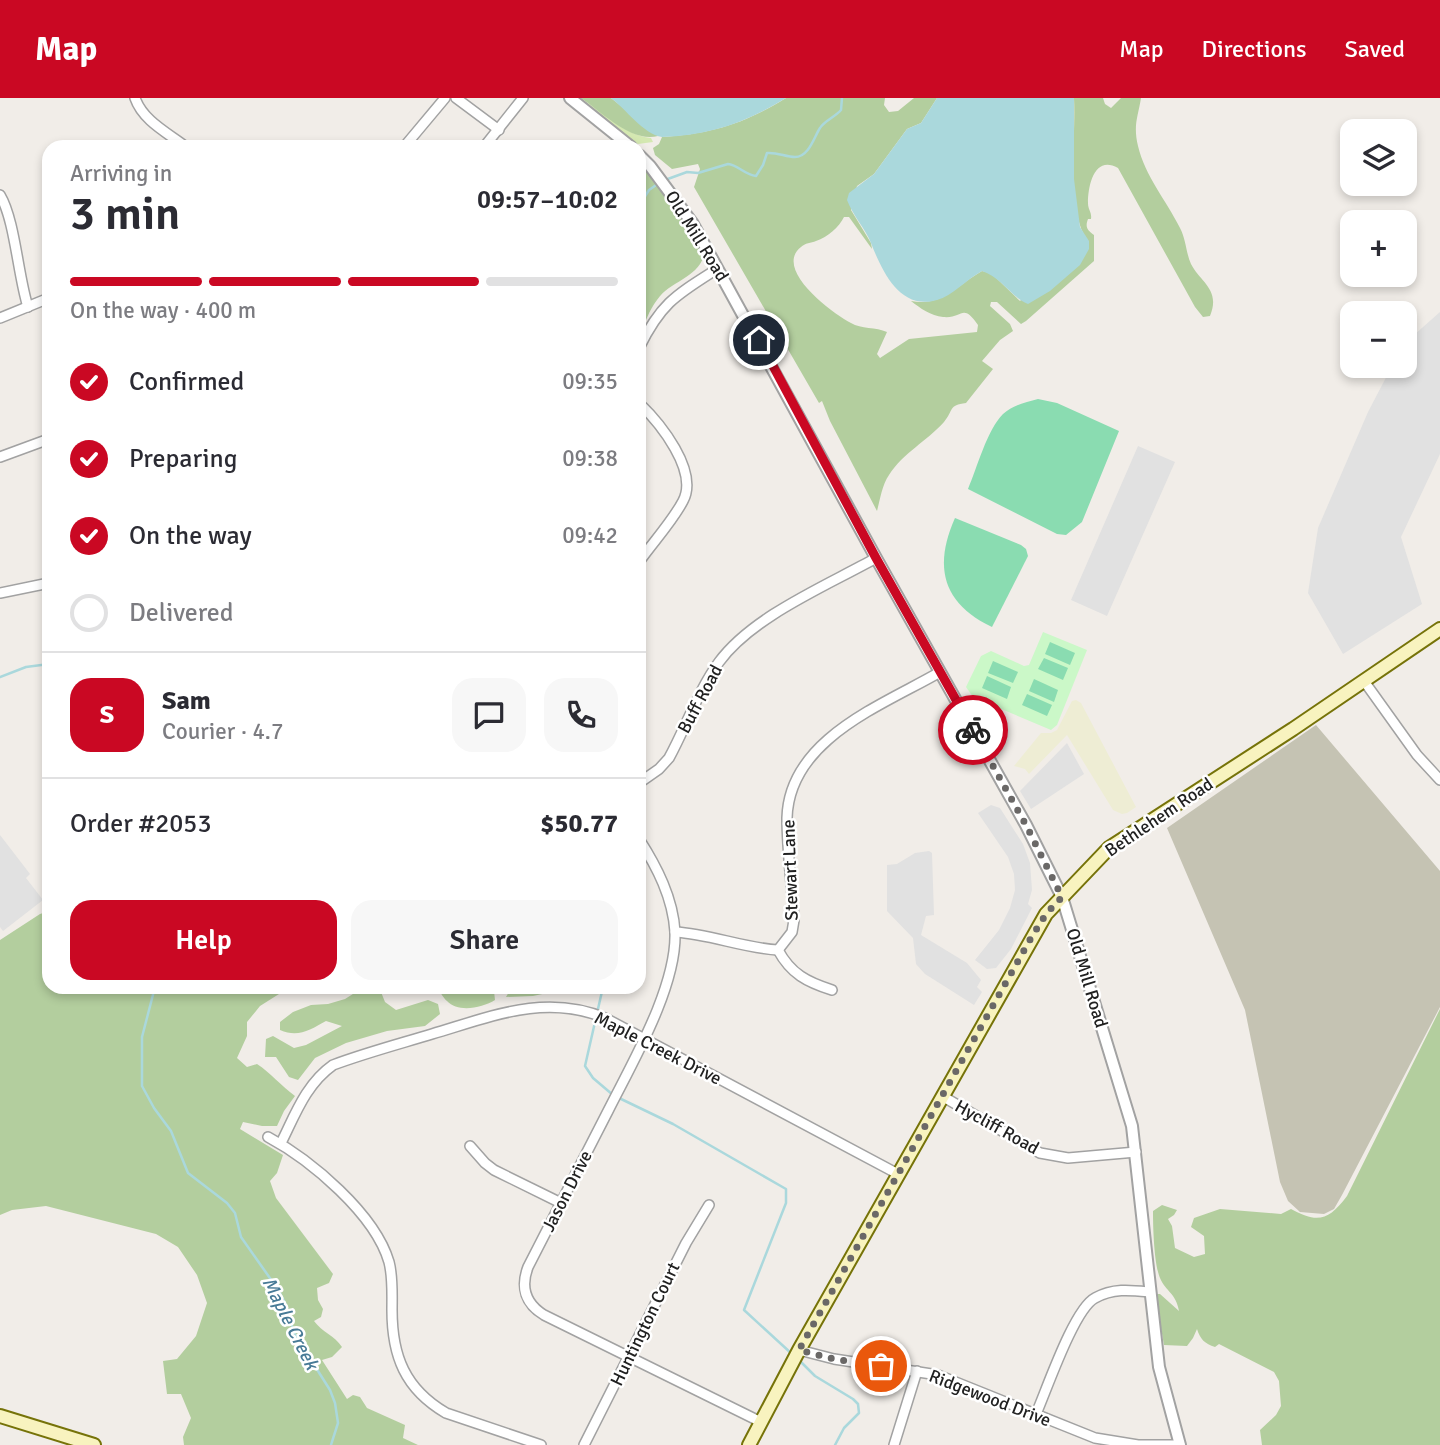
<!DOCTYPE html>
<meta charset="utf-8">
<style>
body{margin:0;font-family:Signika,sans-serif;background:#f7f7f7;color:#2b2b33;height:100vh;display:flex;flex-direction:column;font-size:26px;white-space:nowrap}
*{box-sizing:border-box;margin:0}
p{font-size:23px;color:#7c7c81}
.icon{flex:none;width:38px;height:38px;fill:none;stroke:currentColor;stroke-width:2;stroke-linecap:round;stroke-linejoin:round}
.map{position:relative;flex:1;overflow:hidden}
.drawer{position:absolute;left:42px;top:42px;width:604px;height:854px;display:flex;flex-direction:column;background:#fff;border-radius:21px;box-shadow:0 4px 10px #0003}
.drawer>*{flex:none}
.buttons{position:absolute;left:1340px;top:21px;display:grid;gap:14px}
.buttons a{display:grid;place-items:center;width:77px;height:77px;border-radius:14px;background:#fff;box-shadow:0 4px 10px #0003;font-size:35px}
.pin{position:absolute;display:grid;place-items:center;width:60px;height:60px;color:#fff;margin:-30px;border:4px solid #fff;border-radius:50%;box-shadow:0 2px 7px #0007}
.courier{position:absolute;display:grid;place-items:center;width:70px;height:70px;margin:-35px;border:5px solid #ca0823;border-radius:50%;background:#fff;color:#222;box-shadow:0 2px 9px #0007}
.overview em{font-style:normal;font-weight:600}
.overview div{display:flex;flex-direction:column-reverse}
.overview{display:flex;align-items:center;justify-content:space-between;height:119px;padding:0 28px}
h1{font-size:46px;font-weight:600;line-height:52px}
.bar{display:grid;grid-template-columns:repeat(4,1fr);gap:10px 7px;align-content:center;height:84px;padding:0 28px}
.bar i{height:9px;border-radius:5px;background:#e1e1e2}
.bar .active{background:#ca0823}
.bar p{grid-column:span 4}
.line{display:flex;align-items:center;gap:18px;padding:0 28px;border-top:2px solid #e1e1e2}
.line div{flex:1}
.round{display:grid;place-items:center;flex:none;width:74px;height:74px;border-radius:21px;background:#f7f7f7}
ol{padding:0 28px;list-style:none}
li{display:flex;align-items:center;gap:21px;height:77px}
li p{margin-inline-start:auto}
li .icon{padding:7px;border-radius:50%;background:#ca0823;color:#fff;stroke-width:4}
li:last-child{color:#7c7c81}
li i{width:38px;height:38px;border:4px solid #e1e1e2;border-radius:50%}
.cta{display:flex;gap:14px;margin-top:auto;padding:14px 28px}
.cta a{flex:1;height:80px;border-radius:21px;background:#ca0823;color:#fff;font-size:28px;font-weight:600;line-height:80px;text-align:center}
.cta a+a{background:#f7f7f7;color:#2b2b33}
header{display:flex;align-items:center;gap:42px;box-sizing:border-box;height:98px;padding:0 35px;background:#ca0823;color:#fff}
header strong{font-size:33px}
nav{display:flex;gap:38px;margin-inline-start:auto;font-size:24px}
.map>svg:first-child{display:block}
.construction{fill:#c5c3b3}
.farmland{fill:#eeedd4}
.grass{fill:#d4e8b1}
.forest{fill:#b3ce9e}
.park{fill:#cbf8c8}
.pitch{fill:#8adcb1}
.parking{fill:#e1e1e1}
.water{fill:#aad8dc}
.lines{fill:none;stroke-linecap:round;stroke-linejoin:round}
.stream{stroke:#aad8dc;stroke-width:2.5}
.minor-casing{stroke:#a2a2a2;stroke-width:12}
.tertiary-casing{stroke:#a2a2a2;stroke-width:14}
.secondary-casing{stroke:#767309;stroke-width:16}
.minor{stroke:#fff;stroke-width:9}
.tertiary{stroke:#fff;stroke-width:10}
.secondary{stroke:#f8f3bf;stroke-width:12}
.done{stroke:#6a6867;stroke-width:7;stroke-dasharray:0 12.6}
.route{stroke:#ca0823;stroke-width:9}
.labels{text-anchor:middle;stroke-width:5;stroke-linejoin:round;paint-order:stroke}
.street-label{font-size:18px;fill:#212121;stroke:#fff}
.water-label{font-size:19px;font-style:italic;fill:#477a96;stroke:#fff}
</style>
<header>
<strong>Map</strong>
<nav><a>Map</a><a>Directions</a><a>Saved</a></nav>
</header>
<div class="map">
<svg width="1440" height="1347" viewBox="0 0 1440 1347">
<rect width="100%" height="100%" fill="#f1ede8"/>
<polygon class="construction" points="1316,627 1440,773 1440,909 1342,1097 1334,1111 1324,1116 1300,1114 1288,1103 1280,1084 1245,912 1167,730"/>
<polygon class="farmland" points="1076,602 1081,605 1136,709 1127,715 1122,716 1113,712 1067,637 1029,676 1025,671 1014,668 1041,635 1051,635 1057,632 1072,603"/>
<path class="grass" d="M577,0H581C604,15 624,37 651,40L653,44L638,46L633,44Z"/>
<g class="forest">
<path d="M581,0H611L658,38C631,45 602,14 581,0Z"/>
<path d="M786,0H885L884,7L889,14L898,13L914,0H937L921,25L907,31L874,76L857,88L851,112L871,145L872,151L849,119H844C839,129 828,139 816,143C811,145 805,145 801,149C773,171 832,215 851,225C861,231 876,229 887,234L877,256L880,260L909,241L977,234L978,227C962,204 963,221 943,219C931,218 920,210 911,203C942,209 957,187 982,173L991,175L1020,203L1084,137C1067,104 1076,38 1074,0H1103L1105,6L1111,10L1121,0H1141C1138,19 1133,27 1138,48C1145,78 1166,102 1180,130C1186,141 1186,155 1191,166C1200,184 1221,191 1210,218L1203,219L1195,209L1118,70C1095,57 1088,86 1088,105C1088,112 1092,114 1091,121H1088C1085,129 1087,132 1094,137V163L1026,223L1021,226L997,204H991L990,208L1010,226L1013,233L1000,242L982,263L993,271L966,305C948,307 954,312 944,324C927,343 903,355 889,377C882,387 880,402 877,413L830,323L822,303L819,305L694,89L700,71L698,66L672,71L655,57L653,50L659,46L662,39C711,36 744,26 786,0Z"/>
<path d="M639,66H643L673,106L704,158C696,181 670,183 657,202C649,212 645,226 639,237Z"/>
<path d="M49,813V889H337L279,896L260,908L247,924V938L237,960L247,969L257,966C271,975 281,988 295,998L284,1013L277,1028H262L243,1024L240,1031L283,1057L277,1075L270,1083L276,1100L333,1176L329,1185L317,1190L318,1202L323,1211L321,1219L314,1223C322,1234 335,1238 342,1249L332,1259L322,1262L347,1301L353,1297L360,1299L367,1310L405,1327L403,1340L418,1347H184L183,1339L191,1320L181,1296H167L163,1263L177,1261L196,1238L207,1205L197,1177L178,1149L156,1136L46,1108L12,1112L0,1117V842L40,816Z"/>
<path d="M364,889H379L385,904L396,912L428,902L438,906L440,916L425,928L387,933L346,945L315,960L298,982L289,979L276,959H265L266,941L273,938L294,950L306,947L342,928L326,923C310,932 298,940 280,932V924L293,914L311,907L328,906L345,901Z"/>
<path d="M437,889H473L478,894L494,893L495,902C482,910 458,915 447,903C443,900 440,893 437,889Z"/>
<polygon points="512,889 554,889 556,893 533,898 506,899"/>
<path d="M1440,911V1347H1262L1260,1332L1276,1317L1281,1308L1279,1283L1274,1274L1219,1246L1215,1249C1205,1246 1200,1241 1197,1231L1193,1240L1187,1248L1164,1247L1155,1196H1160L1179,1213C1176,1195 1166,1194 1160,1180C1154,1166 1153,1129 1153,1113L1162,1107L1177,1112L1174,1117L1168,1121L1172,1128L1175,1150L1194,1159L1205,1156L1204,1138L1191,1129L1194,1120L1220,1111L1281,1116L1291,1111C1318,1126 1329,1122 1347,1098Z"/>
</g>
<polygon class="park" points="1043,534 1087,552 1057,627 1051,632 973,599 966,589 981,558 991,553 1024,568 1029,567"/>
<g class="pitch">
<path d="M1038,301L1057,305L1119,333L1082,424L1066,437L1057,436L968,391C977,370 987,332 1003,316C1013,307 1026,304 1038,301Z"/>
<path d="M955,420L1021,447L1026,451L1028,458L992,529C943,506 933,469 955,420Z"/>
<polygon points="1050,544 1075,555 1070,567 1045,556"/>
<polygon points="1044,560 1068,570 1063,582 1038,571"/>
<polygon points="993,563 1018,574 1013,585 988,575"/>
<polygon points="987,578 1011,589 1007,601 982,590"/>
<polygon points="1034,581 1058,592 1054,604 1029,593"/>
<polygon points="1027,596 1052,607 1047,618 1022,607"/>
</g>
<g class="parking">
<polygon points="1440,214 1440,356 1401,439 1422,506 1343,556 1308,495 1318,430 1368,314 1392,268 1405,268 1405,245"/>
<polygon points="1138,348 1175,364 1107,518 1071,502"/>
<polygon points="1067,645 1084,676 1031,711 1020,693"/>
<polygon points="991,707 1000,710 1023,746 1030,765 1032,792 1028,806 1032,810 1011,851 996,870 987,871 975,862 999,832 1010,810 1015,792 1014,776 1008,759 978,715"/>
<polygon points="0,737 30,776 26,780 43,802 3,833 0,829"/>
<polygon points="929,753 932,755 934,817 926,818 921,837 967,865 981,882 977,889 982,894 974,907 925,876 916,866 913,840 887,813 887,767 897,766 915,755"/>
</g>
<g class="water">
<path d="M611,0H786C747,24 708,38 662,39C643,36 626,11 611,0Z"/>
<path d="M937,0H1074V81L1080,129L1089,143V151L1080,167L1050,193L1028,206C1010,198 1001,179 982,173C967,181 952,198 937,202C900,213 882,173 871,145C865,130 853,118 847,102L849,95L874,76L907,31L921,25Z"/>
</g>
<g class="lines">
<g class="stream">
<path d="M665,82L687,74L698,75L728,66C738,67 745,77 756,78L763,67L767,55C777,54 786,59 795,59C809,59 814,39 820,30C824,23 835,19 841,12L842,0"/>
<polyline points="639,108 649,92 659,85"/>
<polyline points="0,579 26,569 49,566"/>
<polyline points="155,889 142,939 142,988 154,1010 171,1033 188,1075 227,1105 235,1115 241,1139 279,1193 286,1207 294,1235 330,1292 335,1305 338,1325 331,1347"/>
<polyline points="603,889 585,968 593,980 613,997"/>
<polyline points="619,1000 673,1026 786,1091 786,1105 744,1212 792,1256"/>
<polyline points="800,1263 815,1278 853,1301 858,1306 859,1315 844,1330 835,1347"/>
</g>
<g class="minor-casing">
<g id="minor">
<path d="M135,0C143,23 168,35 186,49"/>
<polyline points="456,0 499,32"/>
<polyline points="404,49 445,0"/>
<polyline points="484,49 523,0"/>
<path d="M0,97C15,122 18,178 28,209"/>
<polyline points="0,220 49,200"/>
<path d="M639,250C661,205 676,197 717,171"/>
<path d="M639,305C660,325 699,373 683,403C672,424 653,444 639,464"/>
<polyline points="0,359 49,341"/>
<polyline points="0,495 49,485"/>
<polyline points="1364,583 1417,657 1440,682"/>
<path d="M639,685L659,671L669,660C686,629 698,593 719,564C753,518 826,488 876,460"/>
<path d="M639,741C657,769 673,800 675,834C677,889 632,965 608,1013C581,1065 555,1117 528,1169C520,1190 526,1206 544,1217L761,1324"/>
<path d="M675,834C710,836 743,850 778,852L792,834L794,822C792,788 787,753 787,720C789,641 883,607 940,574"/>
<path d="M778,852C791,876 807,884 832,892"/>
<polyline points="942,998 1040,1055 1068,1060 1136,1054"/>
<path d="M268,1039C311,1062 375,1116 389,1164C393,1179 392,1196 392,1212C392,1258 405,1291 446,1315L541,1347"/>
<path d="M281,1045C295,1017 306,986 333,967C365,955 399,946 432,936C490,919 545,895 605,920L898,1076"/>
<polyline points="470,1048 485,1065 494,1072 561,1105"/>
<polyline points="799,1252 834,1261 938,1277 1095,1340 1138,1347 1180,1347"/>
<path d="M1036,1316C1047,1291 1074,1211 1095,1200C1113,1190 1130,1192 1149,1194"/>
<polyline points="584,1347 686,1145 709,1107"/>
<polyline points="894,1347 917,1273"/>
</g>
</g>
<g class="tertiary-casing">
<g id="tertiary">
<polyline points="570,0 631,49"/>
<polyline points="639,57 650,68 693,126 876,460 1026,727 1062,799 1132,1028 1159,1269 1180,1347"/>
</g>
</g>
<g class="secondary-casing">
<g id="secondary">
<polyline points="0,1318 94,1347"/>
<polyline points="749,1347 799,1252 1046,816 1109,750 1293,631 1440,531"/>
</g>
</g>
<use href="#minor" class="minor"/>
<use href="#tertiary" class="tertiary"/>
<use href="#secondary" class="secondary"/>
</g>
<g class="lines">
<polyline class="done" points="881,1268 834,1261 799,1252 1031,840 1046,816 1062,799 1026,727 973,632"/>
<polyline class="route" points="759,242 876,460 973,632"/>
</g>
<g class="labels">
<g class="street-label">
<text transform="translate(697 138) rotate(58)" y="6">Old Mill Road</text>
<text transform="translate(700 601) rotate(-62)" y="6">Buff Road</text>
<text transform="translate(1159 719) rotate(-34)" y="6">Bethlehem Road</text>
<text transform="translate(790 772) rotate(-92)" y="6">Stewart Lane</text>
<text transform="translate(1087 880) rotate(73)" y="6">Old Mill Road</text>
<text transform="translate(658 950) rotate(27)" y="6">Maple Creek Drive</text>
<text transform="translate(997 1029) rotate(29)" y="6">Hycliff Road</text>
<text transform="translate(567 1093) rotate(-63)" y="6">Jason Drive</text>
<text transform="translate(645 1226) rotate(-64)" y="6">Huntington Court</text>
<text transform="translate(990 1300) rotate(21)" y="6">Ridgewood Drive</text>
</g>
<g class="water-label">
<text transform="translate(291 1225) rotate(63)" y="7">Maple Creek</text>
</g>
</g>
</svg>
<div class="buttons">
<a><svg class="icon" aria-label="layers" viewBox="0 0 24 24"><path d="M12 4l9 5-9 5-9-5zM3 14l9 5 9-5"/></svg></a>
<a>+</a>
<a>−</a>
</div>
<div class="pin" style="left:881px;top:1268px;background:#ea580c"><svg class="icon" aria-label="bag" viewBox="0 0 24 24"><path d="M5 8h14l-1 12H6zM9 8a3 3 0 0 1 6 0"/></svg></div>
<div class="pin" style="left:759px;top:242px;background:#1f2937"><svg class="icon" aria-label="home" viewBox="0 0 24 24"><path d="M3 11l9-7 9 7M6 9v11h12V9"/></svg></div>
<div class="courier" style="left:973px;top:632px"><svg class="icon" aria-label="bike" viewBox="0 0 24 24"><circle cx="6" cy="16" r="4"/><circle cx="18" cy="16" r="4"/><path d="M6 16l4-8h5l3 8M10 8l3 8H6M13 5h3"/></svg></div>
<section class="drawer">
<div class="overview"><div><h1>3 min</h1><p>Arriving in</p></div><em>09:57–10:02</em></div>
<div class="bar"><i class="active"></i><i class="active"></i><i class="active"></i><i></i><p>On the way · 400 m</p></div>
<ol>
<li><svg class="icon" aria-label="check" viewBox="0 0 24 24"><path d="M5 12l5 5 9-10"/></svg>Confirmed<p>09:35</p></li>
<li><svg class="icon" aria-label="check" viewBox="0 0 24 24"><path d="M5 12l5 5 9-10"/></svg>Preparing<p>09:38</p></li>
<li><svg class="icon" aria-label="check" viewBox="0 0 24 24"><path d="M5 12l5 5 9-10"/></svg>On the way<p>09:42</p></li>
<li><i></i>Delivered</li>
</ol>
<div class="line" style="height:126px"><b class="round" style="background:#ca0823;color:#fff">S</b><div><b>Sam</b><p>Courier · 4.7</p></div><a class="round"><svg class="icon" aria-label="chat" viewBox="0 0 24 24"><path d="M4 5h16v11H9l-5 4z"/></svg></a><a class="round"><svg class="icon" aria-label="phone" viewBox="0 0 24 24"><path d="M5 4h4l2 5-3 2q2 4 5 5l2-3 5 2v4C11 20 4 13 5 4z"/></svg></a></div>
<div class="line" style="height:91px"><div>Order #2053</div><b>$50.77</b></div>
<div class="cta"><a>Help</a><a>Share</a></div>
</section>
</div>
